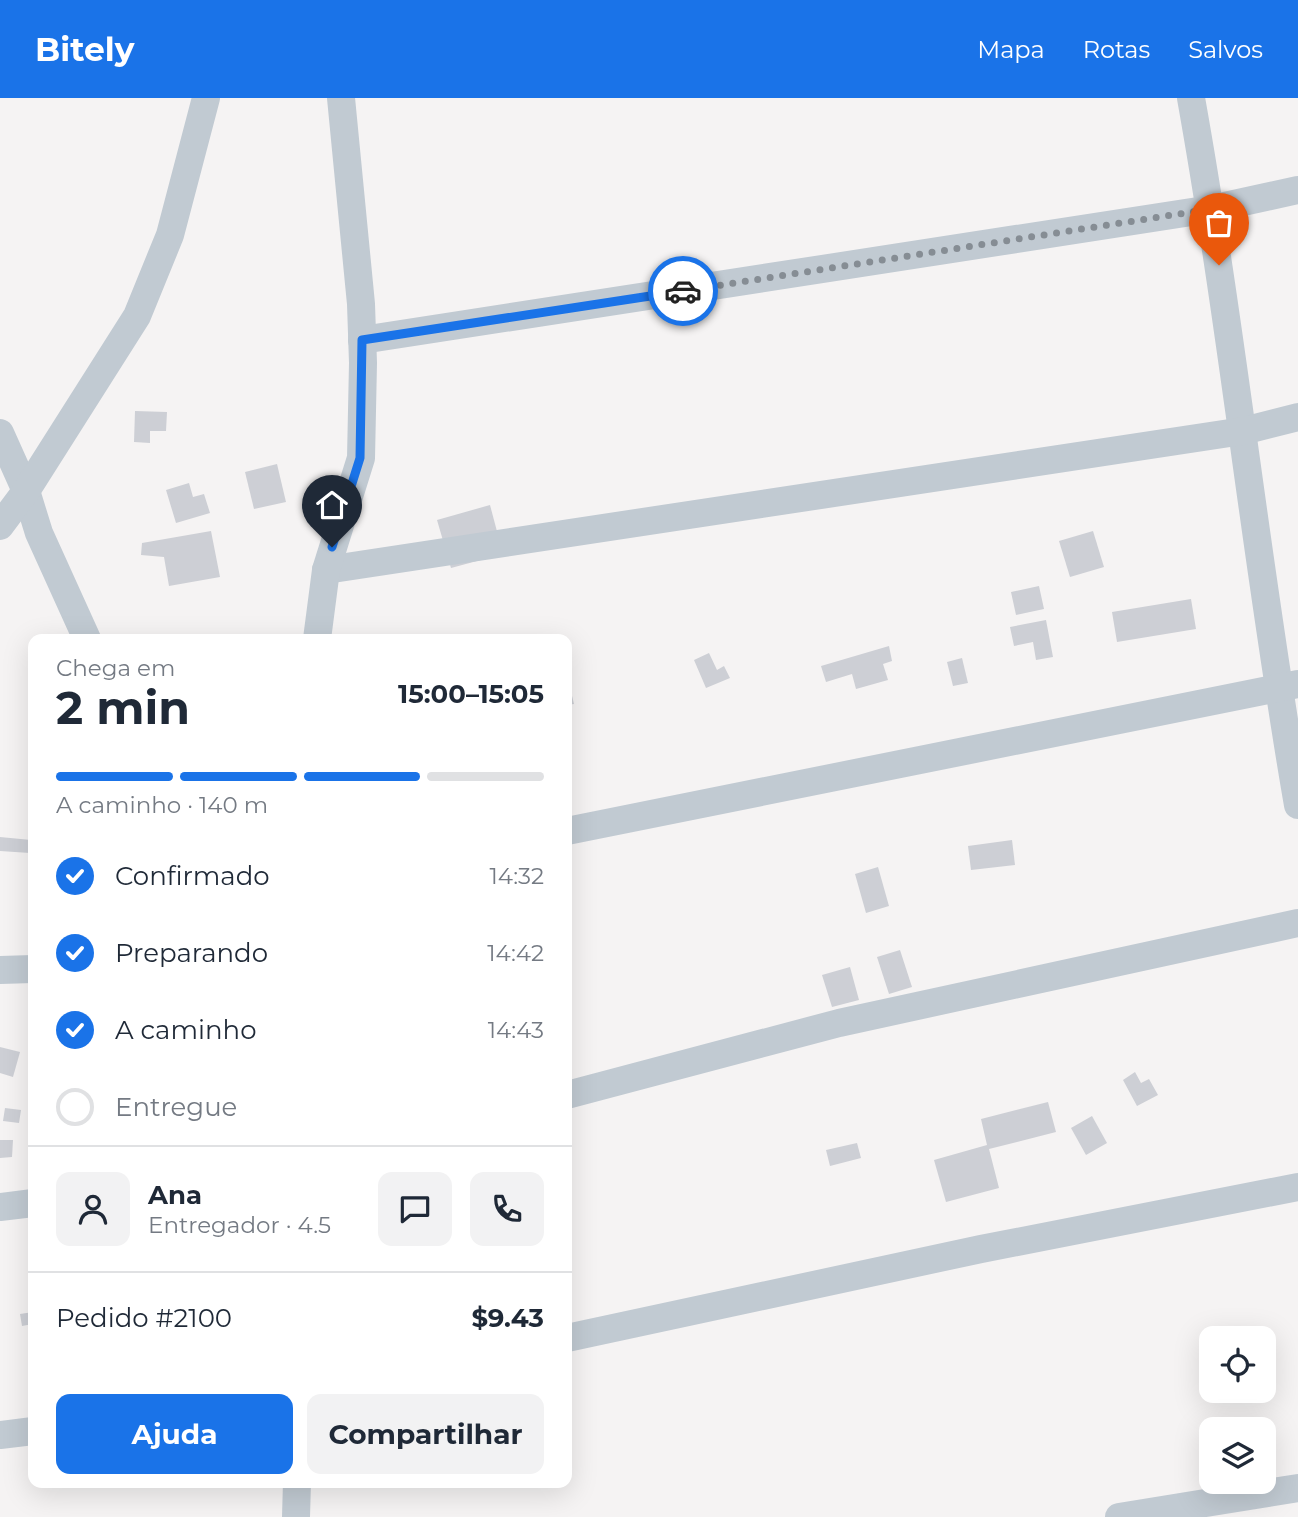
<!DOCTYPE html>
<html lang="pt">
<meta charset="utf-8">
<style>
body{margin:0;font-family:Montserrat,sans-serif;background:#f2f2f3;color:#1f2937;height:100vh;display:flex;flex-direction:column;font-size:26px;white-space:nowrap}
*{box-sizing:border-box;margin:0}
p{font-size:23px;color:#747a83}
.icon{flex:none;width:38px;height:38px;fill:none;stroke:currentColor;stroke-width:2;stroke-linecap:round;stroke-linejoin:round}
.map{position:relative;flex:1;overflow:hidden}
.sheet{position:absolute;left:28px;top:536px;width:544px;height:854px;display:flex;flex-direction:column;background:#fff;border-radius:14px;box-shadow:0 7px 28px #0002}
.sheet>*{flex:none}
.buttons{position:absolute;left:1199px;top:1228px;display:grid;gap:14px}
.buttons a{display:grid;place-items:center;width:77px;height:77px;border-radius:14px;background:#fff;box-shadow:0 7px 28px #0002;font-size:35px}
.pin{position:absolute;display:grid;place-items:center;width:60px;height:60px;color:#fff;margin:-72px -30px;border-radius:50% 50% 50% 0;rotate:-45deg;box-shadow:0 0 7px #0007}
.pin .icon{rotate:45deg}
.courier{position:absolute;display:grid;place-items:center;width:70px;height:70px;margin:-35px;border:5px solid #1a73e8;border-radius:50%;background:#fff;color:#222;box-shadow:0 2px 9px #0007}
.head em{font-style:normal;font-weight:700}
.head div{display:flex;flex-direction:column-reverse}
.head{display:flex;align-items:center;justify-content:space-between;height:119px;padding:0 28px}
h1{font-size:46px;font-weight:700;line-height:52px}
.bar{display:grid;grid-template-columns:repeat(4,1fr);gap:10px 7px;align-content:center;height:84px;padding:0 28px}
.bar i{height:9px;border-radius:5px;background:#e0e1e3}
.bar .current{background:#1a73e8}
.bar p{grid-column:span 4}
.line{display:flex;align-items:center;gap:18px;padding:0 28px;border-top:2px solid #e0e1e3}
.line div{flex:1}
.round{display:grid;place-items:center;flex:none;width:74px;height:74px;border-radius:14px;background:#f2f2f3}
ol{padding:0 28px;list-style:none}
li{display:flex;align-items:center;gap:21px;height:77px}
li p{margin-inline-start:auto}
li .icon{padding:7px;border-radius:50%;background:#1a73e8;color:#fff;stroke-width:4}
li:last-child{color:#747a83}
li i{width:38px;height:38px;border:4px solid #e0e1e3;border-radius:50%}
.button{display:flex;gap:14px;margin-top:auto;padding:14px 28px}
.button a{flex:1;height:80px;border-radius:14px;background:#1a73e8;color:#fff;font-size:28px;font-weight:700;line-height:80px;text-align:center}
.button a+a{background:#f2f2f3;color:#1f2937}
header{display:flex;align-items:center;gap:42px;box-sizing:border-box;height:98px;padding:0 35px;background:#1a73e8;color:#fff}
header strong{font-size:33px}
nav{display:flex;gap:38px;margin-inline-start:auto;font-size:24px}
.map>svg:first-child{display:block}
.building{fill:#cdcfd5}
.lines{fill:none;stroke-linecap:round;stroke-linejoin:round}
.minor{stroke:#c1cad2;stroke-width:28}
.done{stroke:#868d94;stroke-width:7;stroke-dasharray:0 12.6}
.route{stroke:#1a73e8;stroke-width:9}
</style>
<header>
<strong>Bitely</strong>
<nav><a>Mapa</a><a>Rotas</a><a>Salvos</a></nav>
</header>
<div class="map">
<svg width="1298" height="1419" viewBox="0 0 1298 1419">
<rect width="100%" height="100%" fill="#f5f3f3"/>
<g class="building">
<polygon points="135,313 167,314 166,333 150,333 150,345 134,344"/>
<polygon points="277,366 286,404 254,411 245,374"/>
<polygon points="189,385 193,399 204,396 210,415 176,425 166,392"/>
<polygon points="490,407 503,456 451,470 437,422"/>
<polygon points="211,433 220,479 169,488 164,459 141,457 142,445"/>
<polygon points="1093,433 1104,469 1070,479 1059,443"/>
<polygon points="1039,488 1044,511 1016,517 1011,494"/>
<polygon points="1191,501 1196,531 1117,544 1112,514"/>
<polygon points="1046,522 1053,559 1036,562 1033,544 1014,548 1010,529"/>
<polygon points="889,548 892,563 883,566 888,582 856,591 852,576 826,584 821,568"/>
<polygon points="709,555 717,572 724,568 730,580 706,590 694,562"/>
<polygon points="962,560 968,585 953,588 947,564"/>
<polygon points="567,577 574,606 567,607"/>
<polygon points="0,739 31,742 30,755 0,753"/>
<polygon points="1012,742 1015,767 971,772 968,748"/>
<polygon points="878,769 889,808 866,815 855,776"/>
<polygon points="900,852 912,889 889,896 877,859"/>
<polygon points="850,869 859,902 832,909 822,877"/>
<polygon points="0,949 20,954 13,979 0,975"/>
<polygon points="1135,974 1141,985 1149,981 1158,997 1137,1008 1123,982"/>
<polygon points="1048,1004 1056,1034 989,1051 999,1090 946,1104 934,1062 987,1047 981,1021"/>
<polygon points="5,1010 21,1012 19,1025 3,1023"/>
<polygon points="1092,1018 1107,1045 1086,1057 1071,1030"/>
<polygon points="0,1042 13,1042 12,1059 0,1060"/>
<polygon points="857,1045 861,1060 830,1068 826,1052"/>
<polygon points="33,1214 33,1226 22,1228 20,1216"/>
</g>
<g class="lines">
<g class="minor">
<path d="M1191,0C1233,235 1257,472 1298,707"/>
<polyline points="362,242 1211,111 1298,92"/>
<polyline points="0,335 26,393 39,435 87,541"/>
<polyline points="0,428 26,393 137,218 170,137 206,0"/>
<polyline points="326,472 1243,333 1298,319"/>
<polyline points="317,541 326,472 361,360 363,265 361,206 341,0"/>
<polyline points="567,733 1298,586"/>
<polyline points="0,872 33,871"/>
<polyline points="567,997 839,925 1298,825"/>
<polyline points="0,1109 33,1105"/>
<polyline points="567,1240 981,1151 1298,1089"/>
<polyline points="0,1337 33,1333"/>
<polyline points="296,1419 297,1384"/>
<polyline points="1119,1419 1298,1390"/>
</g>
</g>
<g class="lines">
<polyline class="done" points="683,193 1211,111 1219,167"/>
<polyline class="route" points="332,449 360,360 362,242 683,193"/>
</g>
</svg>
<div class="buttons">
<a><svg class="icon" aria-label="locate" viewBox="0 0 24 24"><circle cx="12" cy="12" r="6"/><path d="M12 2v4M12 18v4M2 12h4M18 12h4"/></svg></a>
<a><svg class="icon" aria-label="layers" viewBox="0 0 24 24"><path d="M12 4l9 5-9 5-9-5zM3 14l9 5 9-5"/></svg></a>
</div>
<div class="pin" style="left:1219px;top:167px;background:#ea580c"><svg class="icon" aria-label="bag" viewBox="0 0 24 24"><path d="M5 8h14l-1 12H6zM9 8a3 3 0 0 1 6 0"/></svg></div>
<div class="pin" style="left:332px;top:449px;background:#1f2937"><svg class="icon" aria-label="home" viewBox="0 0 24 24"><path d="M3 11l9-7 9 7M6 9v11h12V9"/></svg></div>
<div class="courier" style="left:683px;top:193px"><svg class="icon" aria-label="car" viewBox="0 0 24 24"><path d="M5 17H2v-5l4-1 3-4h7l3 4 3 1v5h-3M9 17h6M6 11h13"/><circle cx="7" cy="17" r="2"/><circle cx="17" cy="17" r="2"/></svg></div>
<section class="sheet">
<div class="head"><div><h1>2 min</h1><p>Chega em</p></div><em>15:00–15:05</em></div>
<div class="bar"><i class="current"></i><i class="current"></i><i class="current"></i><i></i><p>A caminho · 140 m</p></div>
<ol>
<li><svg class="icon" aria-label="check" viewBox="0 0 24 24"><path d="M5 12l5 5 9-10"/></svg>Confirmado<p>14:32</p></li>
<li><svg class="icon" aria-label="check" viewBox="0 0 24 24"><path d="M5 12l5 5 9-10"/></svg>Preparando<p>14:42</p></li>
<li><svg class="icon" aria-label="check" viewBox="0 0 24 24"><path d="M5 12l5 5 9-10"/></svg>A caminho<p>14:43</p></li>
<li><i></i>Entregue</li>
</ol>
<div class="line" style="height:126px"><a class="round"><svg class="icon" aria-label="person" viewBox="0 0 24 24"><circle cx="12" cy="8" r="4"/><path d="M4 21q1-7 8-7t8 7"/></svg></a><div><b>Ana</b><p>Entregador · 4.5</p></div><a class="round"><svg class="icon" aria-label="chat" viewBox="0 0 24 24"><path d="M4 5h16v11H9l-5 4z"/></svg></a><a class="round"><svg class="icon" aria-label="phone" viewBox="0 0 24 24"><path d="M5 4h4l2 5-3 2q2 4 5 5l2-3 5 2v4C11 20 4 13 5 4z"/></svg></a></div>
<div class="line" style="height:91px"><div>Pedido #2100</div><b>$9.43</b></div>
<div class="button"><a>Ajuda</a><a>Compartilhar</a></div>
</section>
</div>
